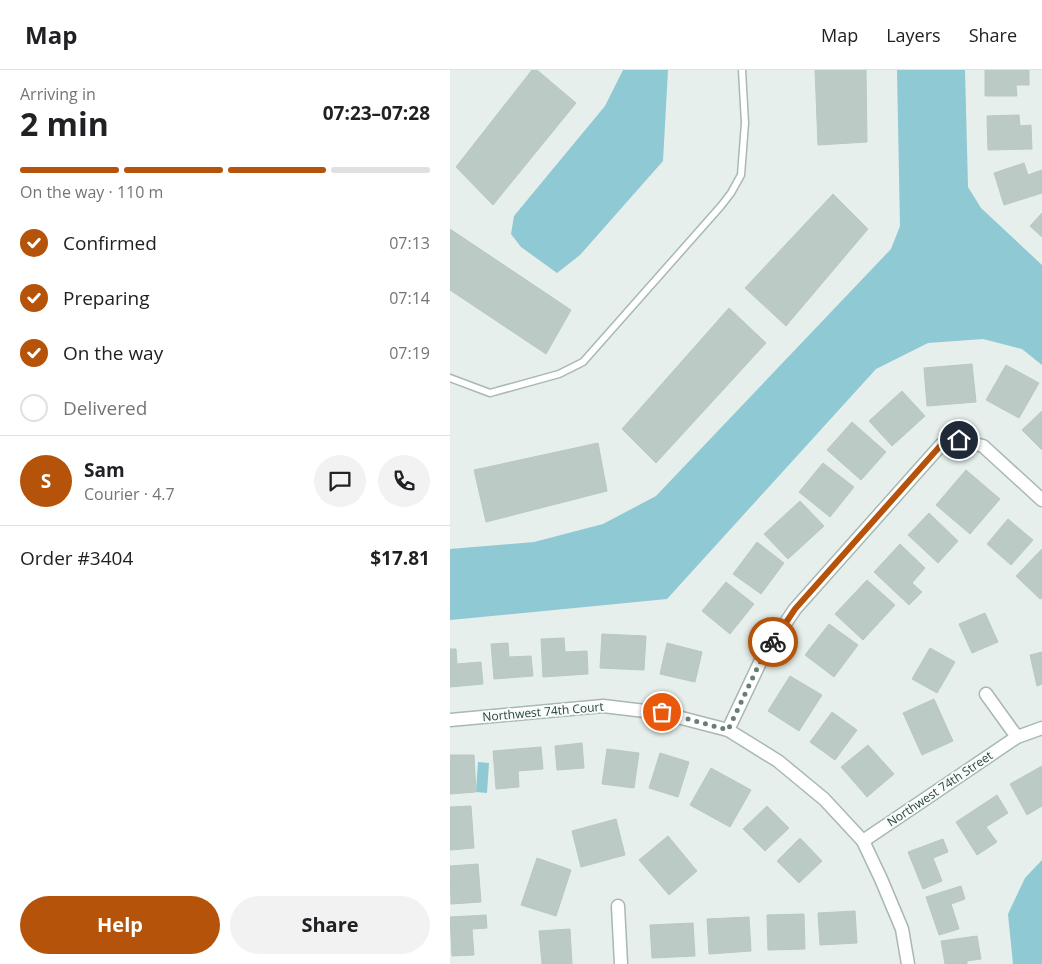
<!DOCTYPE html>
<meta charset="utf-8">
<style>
body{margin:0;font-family:"Open Sans",sans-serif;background:#f2f2f2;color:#202124;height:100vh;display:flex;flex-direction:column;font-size:19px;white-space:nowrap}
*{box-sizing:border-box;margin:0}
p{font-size:16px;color:#757577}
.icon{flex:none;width:28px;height:28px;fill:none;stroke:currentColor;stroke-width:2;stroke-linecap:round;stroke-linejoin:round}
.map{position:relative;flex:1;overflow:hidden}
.panel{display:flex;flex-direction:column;background:#fff;width:450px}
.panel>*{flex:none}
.pin{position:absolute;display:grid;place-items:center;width:42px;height:42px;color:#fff;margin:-21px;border:2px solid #fff;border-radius:50%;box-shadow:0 1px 5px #0007}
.courier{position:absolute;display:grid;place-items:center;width:50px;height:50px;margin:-25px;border:4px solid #b45309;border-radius:50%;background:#fff;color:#222;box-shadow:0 1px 6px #0007}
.overview em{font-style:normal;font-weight:700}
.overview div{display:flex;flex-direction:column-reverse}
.overview{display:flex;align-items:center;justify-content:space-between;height:85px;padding:0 20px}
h1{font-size:32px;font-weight:700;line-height:38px}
.bar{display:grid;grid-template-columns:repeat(4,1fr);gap:8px 5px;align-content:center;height:60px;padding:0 20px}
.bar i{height:6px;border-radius:4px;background:#e0e0e0}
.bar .current{background:#b45309}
.bar p{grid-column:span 4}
.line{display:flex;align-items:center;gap:12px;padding:0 20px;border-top:1px solid #e0e0e0}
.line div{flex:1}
.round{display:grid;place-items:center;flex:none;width:52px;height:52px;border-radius:26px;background:#f2f2f2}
ol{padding:0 20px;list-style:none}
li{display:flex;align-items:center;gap:15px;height:55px}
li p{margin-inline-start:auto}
li .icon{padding:5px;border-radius:50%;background:#b45309;color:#fff;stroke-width:4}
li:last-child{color:#757577}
li i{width:28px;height:28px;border:2px solid #e0e0e0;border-radius:50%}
.primary-button{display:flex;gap:10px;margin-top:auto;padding:10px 20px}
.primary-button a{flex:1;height:58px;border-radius:30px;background:#b45309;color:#fff;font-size:20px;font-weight:700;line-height:58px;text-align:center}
.primary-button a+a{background:#f2f2f2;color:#202124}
header{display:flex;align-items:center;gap:30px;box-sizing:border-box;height:70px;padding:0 25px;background:#fff;border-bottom:1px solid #e0e0e0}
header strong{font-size:24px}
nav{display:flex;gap:28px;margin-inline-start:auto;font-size:18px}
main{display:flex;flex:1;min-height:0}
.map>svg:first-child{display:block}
.water{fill:#8ec9d4}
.building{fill:#bbcac4;stroke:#b8c9c2}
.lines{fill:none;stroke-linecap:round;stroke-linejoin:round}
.service-casing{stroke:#a8b8b2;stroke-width:9}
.minor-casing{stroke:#a8b8b2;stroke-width:15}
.service{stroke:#fff;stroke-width:6}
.minor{stroke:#fff;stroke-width:12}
.done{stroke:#687f78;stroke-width:5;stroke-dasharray:0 9}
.route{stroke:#b45309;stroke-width:6}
.labels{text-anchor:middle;stroke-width:4;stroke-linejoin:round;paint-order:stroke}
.street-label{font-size:12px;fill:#24423a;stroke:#f7fbf9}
</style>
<header>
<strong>Map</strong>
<nav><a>Map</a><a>Layers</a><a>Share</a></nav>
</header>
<main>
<section class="panel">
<div class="overview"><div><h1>2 min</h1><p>Arriving in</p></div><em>07:23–07:28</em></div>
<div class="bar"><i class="current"></i><i class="current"></i><i class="current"></i><i></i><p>On the way · 110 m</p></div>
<ol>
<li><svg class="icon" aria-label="check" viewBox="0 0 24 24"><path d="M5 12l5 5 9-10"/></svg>Confirmed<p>07:13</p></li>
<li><svg class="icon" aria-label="check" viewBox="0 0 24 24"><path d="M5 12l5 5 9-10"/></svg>Preparing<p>07:14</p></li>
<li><svg class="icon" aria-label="check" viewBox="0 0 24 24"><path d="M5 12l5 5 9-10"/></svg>On the way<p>07:19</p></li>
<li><i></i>Delivered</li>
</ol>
<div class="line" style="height:90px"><b class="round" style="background:#b45309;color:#fff">S</b><div><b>Sam</b><p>Courier · 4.7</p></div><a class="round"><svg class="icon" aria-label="chat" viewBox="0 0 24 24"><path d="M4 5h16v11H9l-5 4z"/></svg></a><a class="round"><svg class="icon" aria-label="phone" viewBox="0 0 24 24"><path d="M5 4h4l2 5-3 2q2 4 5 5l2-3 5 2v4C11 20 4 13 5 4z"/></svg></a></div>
<div class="line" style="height:65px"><div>Order #3404</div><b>$17.81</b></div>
<div class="primary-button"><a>Help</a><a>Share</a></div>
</section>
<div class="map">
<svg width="592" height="894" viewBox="0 0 592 894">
<rect width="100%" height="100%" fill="#e6efeb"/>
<g class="water">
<polygon points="173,0 218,0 213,91 130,185 107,203 71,177 61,164 64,146 155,36"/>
<polygon points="447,0 515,0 518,117 531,138 592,195 592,295 572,279 533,269 478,273 426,299 217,529 0,550 0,479 84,472 153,454 206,426 441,179 450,156"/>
<polygon points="28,692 39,693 37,723 26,722"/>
<polygon points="592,790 592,894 563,894 558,844 575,808"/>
</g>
<g class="building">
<polygon points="82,0 87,0 126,33 43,135 6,97"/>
<polygon points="365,0 416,0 417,72 368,75"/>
<polygon points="535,0 579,0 579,15 566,15 567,26 535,26"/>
<polygon points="569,45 570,56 581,55 582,79 538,80 537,46"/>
<polygon points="574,93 578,105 592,100 592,123 554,135 544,103"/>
<polygon points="383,124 418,159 336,256 295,218"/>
<polygon points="592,143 592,167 580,156"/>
<polygon points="0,159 121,240 96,284 0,220"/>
<polygon points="279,238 316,273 206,393 172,359"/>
<polygon points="522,294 526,332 477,336 474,298"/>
<polygon points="556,295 589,313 569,348 536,330"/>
<polygon points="452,321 475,346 442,376 419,351"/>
<polygon points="592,341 592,380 572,360"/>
<polygon points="402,352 436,382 411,410 377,380"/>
<polygon points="148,373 157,421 36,452 24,400"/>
<polygon points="373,393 404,417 380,447 349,422"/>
<polygon points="516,400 550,429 520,464 486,435"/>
<polygon points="350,431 374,456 338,489 314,464"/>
<polygon points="479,443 508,471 488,493 458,465"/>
<polygon points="558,449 583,470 561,495 537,474"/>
<polygon points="307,472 334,493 311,524 283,504"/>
<polygon points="450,474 475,498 462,513 472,522 459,535 424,502"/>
<polygon points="592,479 592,528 590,529 566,506"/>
<polygon points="417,510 445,535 413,570 385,544"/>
<polygon points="276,512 304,534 280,564 252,541"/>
<polygon points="535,543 548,572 522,583 509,554"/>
<polygon points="379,554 408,575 384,607 355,585"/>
<polygon points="152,564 196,566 194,600 150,598"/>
<polygon points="114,568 115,582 137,581 138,604 93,607 91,569"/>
<polygon points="58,573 59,587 81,586 83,606 44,609 41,574"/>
<polygon points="217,573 252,582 245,612 210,604"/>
<polygon points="480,578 505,592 487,623 462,609"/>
<polygon points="0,579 6,579 7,594 31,592 33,614 0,617"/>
<polygon points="592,582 592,614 587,616 580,585"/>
<polygon points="340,606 372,625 349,661 318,641"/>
<polygon points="484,629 503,671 472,685 453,643"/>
<polygon points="382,642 407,660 385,690 360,672"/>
<polygon points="132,673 134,698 107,700 105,676"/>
<polygon points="418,675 444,704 417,727 391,697"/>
<polygon points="91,677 93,699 68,701 69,717 46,719 43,681"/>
<polygon points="157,679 189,683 184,718 152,714"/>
<polygon points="210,683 239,692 228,727 199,718"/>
<polygon points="0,685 24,685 26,722 0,724"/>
<polygon points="592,696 592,736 577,745 560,714"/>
<polygon points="261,698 301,720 280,757 240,735"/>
<polygon points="547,725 558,743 536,757 547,772 527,785 506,752"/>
<polygon points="21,736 24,778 0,780 0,737"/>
<polygon points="317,736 339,758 315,781 293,759"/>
<polygon points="166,749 175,785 131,797 122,761"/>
<polygon points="218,766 247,801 219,825 189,790"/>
<polygon points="350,768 372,791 349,813 327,791"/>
<polygon points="493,769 498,782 483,788 492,811 473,819 458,782"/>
<polygon points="87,788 121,800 106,846 71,835"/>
<polygon points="28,794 31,832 1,834 0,796"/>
<polygon points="511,816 515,829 501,834 509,859 489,865 476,827"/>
<polygon points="405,841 407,873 370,875 368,843"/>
<polygon points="354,844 355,879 318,880 317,845"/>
<polygon points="36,845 37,858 22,859 24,885 2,886 0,847"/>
<polygon points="299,847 301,881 259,884 257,849"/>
<polygon points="243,853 245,886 202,888 200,855"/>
<polygon points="120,859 122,894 92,894 89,861"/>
<polygon points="527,866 531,889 517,891 517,894 495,894 491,871"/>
</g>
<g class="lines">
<g class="service-casing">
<polyline id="service" points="0,308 40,323 109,304 133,292 271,136 281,123 291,105 295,53 292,0"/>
</g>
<g class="minor-casing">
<g id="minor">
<polyline points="536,624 567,667"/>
<polyline points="0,650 153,636 212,643 278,660 328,691 374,729 413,771 431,809 452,859 458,894"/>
<polyline points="278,660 313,586 345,539 491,375 509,370 533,376 592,430"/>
<polyline points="413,771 567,667 592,658"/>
<polyline points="168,836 171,894"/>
</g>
</g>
<use href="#service" class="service"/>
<use href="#minor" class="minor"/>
</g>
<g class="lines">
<polyline class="done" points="212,642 278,660 313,586 323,572"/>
<polyline class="route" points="323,572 345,539 491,375 509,370"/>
</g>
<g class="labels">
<g class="street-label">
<text transform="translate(93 642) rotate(-5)" y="4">Northwest 74th Court</text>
<text transform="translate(490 719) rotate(-34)" y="4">Northwest 74th Street</text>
</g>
</g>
</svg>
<div class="pin" style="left:212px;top:642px;background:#ea580c"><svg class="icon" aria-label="bag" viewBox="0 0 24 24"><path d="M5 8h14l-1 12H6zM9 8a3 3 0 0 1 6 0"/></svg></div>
<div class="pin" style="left:509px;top:370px;background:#1f2937"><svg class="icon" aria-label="home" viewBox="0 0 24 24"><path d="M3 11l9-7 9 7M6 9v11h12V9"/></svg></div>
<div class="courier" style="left:323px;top:572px"><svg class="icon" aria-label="bike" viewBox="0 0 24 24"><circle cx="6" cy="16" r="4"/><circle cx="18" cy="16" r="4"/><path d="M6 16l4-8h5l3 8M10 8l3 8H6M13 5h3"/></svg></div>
</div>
</main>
